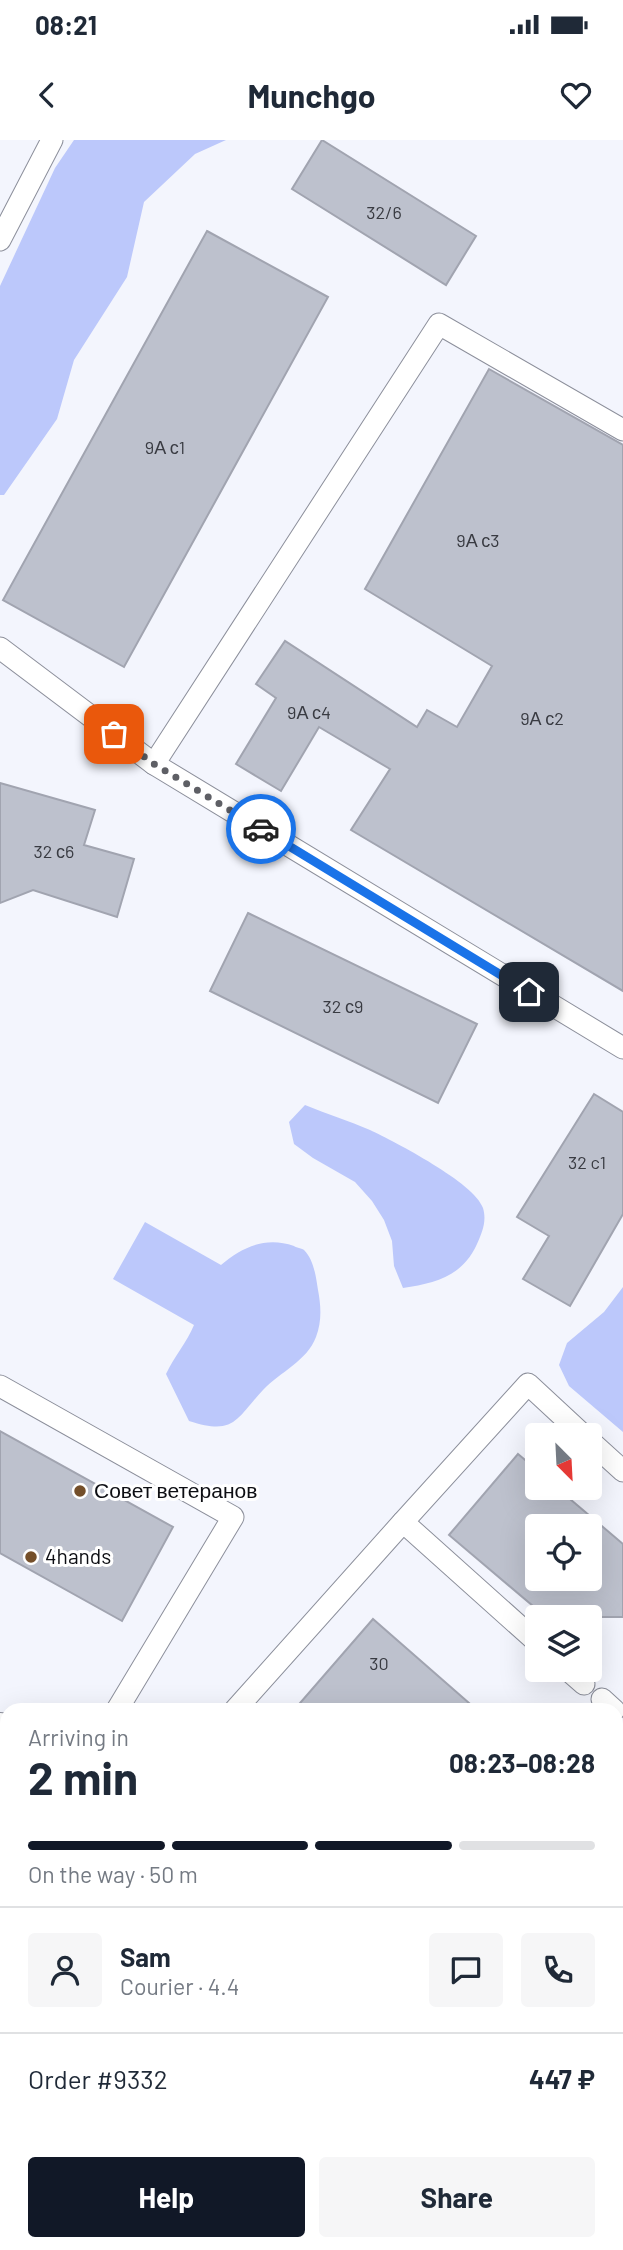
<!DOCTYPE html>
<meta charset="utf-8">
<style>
body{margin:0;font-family:Barlow,sans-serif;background:#f6f6f7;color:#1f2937;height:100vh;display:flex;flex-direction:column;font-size:26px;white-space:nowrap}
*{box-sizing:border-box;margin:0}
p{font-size:23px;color:#747a83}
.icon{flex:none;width:38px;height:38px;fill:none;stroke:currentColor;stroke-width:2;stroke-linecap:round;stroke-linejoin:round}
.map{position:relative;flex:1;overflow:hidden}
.side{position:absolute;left:0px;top:1563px;width:623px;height:548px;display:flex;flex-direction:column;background:#fff;border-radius:21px 21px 0 0;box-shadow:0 7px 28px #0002}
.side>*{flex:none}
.needle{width:46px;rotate:156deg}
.fabs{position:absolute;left:525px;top:1283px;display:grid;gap:14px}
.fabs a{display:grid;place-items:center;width:77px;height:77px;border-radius:7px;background:#fff;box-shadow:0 7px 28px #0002;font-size:35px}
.pin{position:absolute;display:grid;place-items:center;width:60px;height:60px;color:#fff;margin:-30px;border-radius:14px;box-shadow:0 4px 10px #0006}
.courier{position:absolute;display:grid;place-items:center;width:70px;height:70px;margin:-35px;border:5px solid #1a73e8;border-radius:50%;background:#fff;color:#222;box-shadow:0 2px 9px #0007}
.summary em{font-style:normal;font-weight:700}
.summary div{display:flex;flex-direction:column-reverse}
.summary{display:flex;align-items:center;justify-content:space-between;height:119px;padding:0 28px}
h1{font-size:46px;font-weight:700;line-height:52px}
.bar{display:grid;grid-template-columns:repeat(4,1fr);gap:10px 7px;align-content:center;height:84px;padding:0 28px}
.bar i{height:9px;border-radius:5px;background:#e0e1e3}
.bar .selected{background:#111827}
.bar p{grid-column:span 4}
.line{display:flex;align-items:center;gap:18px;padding:0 28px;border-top:2px solid #e0e1e3}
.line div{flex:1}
.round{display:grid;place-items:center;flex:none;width:74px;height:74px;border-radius:7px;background:#f6f6f7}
.cta{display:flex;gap:14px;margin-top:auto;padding:14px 28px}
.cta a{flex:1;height:80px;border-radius:7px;background:#111827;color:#fff;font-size:28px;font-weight:700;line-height:80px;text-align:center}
.cta a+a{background:#f6f6f7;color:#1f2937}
.status{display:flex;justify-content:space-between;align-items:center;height:49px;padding:0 35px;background:#fff;direction:ltr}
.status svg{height:19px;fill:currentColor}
header{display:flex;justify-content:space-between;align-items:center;height:91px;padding:0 28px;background:#fff;font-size:32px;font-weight:700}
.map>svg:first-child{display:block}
.green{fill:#bcc8fb}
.building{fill:#bdc1cd;stroke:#a1a4b0;stroke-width:2;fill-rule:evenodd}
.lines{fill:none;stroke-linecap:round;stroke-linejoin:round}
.lane-casing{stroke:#8c8f9b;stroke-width:23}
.street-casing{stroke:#8c8f9b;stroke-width:40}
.secondary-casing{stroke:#8c8f9b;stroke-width:40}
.lane{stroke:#fff;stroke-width:21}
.street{stroke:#fff;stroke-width:38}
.secondary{stroke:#fff;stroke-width:38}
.done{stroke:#5e5f65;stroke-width:7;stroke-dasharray:0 12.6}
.route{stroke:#1a73e8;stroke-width:9}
.poi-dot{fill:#744f2a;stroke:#fff;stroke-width:2.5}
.labels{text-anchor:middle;stroke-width:6;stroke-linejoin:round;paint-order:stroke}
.number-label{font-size:18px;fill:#393b42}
.poi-label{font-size:21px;fill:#0d0e13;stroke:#fff;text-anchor:start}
</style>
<div class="status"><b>08:21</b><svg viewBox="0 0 49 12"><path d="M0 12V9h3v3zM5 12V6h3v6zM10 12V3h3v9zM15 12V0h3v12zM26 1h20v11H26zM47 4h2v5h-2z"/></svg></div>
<header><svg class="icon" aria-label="back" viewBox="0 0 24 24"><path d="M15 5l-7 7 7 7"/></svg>Munchgo<svg class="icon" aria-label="heart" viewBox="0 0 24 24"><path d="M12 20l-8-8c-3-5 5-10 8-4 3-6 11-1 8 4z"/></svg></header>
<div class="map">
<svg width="623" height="2110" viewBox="0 0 623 2110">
<rect width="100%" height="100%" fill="#f3f5fd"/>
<g class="green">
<polygon points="74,0 226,0 195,14 144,62 127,137 74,220 57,279 4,355 0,355 0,146 55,28"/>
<path d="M305,965C327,974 349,981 370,990C395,1002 475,1043 483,1068C487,1081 482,1093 477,1104C462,1137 435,1143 403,1148L394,1126L392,1101L384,1080L372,1061L355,1042L313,1018L294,1004L289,982Z"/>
<path d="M145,1082L221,1125C242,1107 266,1096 294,1106C295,1107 303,1109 304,1110C314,1120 316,1137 318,1150C321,1166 322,1181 316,1197C307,1221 280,1232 263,1250C236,1279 235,1296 189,1281L166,1234C174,1217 187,1202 194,1185L113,1139Z"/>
<polygon points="623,1147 623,1292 569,1246 559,1225 567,1203 604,1172"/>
<polygon points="0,1708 7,1713 7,1761 0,1758"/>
</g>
<g class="building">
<polygon points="322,0 476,96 446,145 292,49"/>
<polygon points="207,91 328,157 124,527 3,460"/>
<polygon points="489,229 623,305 623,851 351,690 390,629 319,587 281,651 236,624 276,558 256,544 285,501 417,587 427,570 457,587 492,526 365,449"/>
<polygon points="0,643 95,670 84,705 134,719 117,777 33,750 0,763"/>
<polygon points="248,773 477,884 438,963 210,851"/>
<polygon points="594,954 623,972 623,1074 570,1166 523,1139 549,1096 517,1077"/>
<polygon points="0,1291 173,1387 122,1481 0,1413"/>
<path d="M518,1314L537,1330V1348H557L623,1404V1477H546L449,1395ZM537,1386H590V1438H537Z"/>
<polygon points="373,1479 477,1570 294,1570"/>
</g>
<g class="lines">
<g class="lane-casing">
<g id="lane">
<polyline points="0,100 52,0"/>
<polyline points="0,508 154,624 623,908"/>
<polyline points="154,624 439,184 623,290"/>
<polyline points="0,1246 233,1377 117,1570"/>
<polyline points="590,1301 623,1331"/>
<polyline points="403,1382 528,1244 583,1295"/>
<polyline points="568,1530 584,1544"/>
<polyline points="602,1559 614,1570"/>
<polyline points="235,1570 403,1382 537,1502"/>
<polyline points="0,1779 7,1783"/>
<polyline points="44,2110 49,2104"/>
<polyline points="84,2110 89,2104"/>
</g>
</g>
<g class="street-casing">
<polyline id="street" points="616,1956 623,1948"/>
</g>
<g class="secondary-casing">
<g id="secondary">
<polyline points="0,1592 7,1598"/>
<polyline points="591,2104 598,2110"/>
</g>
</g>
<use href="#lane" class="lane"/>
<use href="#street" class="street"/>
<use href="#secondary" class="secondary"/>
</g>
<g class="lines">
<polyline class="done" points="114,594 154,624 261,689"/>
<polyline class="route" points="261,689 529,852"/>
</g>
<g class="poi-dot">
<circle cx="80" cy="1351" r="7"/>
<circle cx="31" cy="1417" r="7"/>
</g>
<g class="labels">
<g class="number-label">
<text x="384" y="79">32/6</text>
<text x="165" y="314">9А с1</text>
<text x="478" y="407">9А с3</text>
<text x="309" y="579">9А с4</text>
<text x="542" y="585">9А с2</text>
<text x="54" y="718">32 с6</text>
<text x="343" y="873">32 с9</text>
<text x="587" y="1029">32 c1</text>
<text x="379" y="1530">30</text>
</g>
<g class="poi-label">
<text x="94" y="1358">Совет ветеранов</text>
<text x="45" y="1424">4hands</text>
</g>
</g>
</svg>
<div class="fabs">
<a><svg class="needle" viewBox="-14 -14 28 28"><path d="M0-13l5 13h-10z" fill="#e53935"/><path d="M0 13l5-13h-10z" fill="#747a83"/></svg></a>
<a><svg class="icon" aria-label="locate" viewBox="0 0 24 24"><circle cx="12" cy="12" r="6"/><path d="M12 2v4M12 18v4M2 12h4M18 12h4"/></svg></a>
<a><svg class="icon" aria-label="layers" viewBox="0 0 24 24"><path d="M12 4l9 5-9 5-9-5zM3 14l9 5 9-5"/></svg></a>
</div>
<div class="pin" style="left:114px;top:594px;background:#ea580c"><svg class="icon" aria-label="bag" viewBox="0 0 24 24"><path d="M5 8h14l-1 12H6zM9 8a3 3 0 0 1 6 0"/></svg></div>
<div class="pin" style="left:529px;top:852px;background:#1f2937"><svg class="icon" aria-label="home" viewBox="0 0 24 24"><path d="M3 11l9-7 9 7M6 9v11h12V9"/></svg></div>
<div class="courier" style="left:261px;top:689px"><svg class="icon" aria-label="car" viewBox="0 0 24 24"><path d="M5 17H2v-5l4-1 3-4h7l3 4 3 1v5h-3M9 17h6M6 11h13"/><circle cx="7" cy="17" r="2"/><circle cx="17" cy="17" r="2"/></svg></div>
<section class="side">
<div class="summary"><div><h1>2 min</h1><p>Arriving in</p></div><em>08:23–08:28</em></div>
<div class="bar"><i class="selected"></i><i class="selected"></i><i class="selected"></i><i></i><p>On the way · 50 m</p></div>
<div class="line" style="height:126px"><a class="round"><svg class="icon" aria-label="person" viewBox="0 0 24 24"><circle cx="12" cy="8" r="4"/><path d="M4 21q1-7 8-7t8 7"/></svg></a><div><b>Sam</b><p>Courier · 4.4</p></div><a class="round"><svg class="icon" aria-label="chat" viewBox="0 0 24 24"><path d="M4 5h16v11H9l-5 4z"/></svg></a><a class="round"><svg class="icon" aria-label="phone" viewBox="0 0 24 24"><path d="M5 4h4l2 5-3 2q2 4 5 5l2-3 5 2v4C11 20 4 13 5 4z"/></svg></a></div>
<div class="line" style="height:91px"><div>Order #9332</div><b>447 ₽</b></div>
<div class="cta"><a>Help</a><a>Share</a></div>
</section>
</div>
